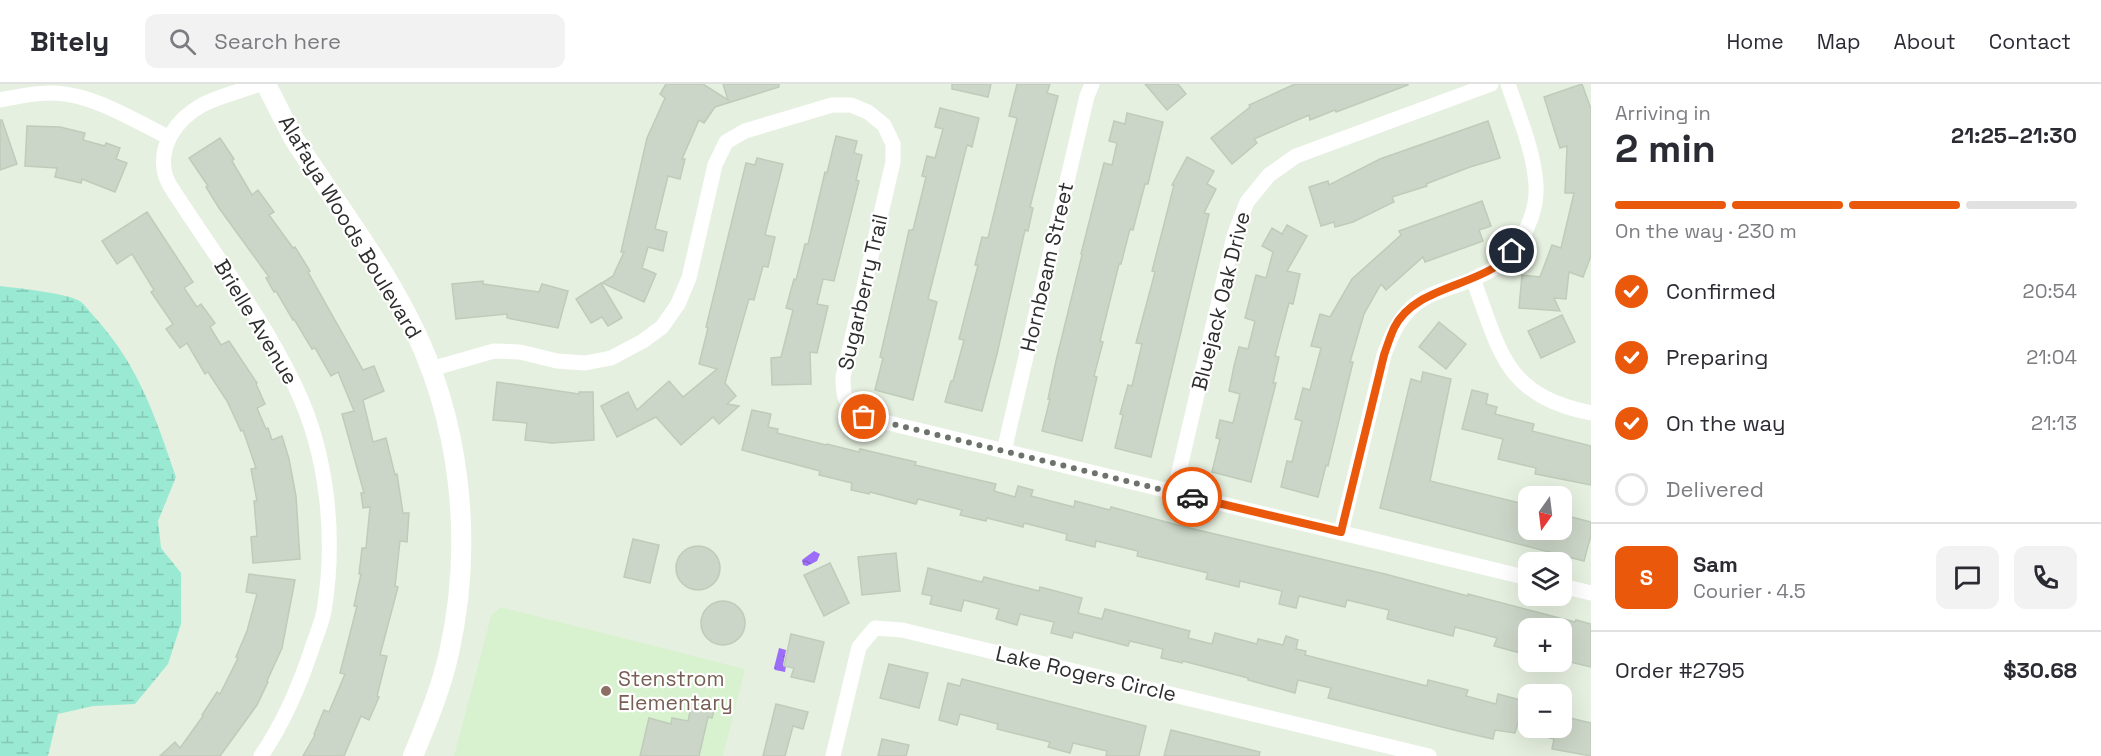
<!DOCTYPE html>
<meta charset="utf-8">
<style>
body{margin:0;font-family:"Space Grotesk",sans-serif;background:#f2f2f3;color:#2b2b33;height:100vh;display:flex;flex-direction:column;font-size:22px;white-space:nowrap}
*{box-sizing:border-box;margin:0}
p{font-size:20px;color:#7c7c81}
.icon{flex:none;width:33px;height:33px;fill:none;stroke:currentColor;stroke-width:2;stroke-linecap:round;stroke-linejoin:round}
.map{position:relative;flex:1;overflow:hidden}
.side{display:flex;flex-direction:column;background:#fff;width:510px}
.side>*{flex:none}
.needle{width:39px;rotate:194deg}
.tools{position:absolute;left:1518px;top:402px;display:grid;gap:12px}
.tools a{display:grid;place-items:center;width:54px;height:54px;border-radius:12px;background:#fff;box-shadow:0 6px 24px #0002;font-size:30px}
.pin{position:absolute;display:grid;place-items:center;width:51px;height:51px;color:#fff;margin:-26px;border:3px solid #fff;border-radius:50%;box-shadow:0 2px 6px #0007}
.courier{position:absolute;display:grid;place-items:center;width:60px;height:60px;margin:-30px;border:4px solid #ea580c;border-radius:50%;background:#fff;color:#222;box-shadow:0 2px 8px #0007}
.head em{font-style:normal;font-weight:700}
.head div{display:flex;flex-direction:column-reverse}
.head{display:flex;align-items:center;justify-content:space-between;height:102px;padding:0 24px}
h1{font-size:39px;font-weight:700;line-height:45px}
.bar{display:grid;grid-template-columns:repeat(4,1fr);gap:9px 6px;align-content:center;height:72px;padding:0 24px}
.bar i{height:8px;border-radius:4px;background:#e1e1e2}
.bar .selected{background:#ea580c}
.bar p{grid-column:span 4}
.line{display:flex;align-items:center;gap:15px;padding:0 24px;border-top:2px solid #e1e1e2}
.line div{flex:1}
.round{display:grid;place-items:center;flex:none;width:63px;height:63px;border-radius:12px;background:#f2f2f3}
ol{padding:0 24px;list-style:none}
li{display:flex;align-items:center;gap:18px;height:66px}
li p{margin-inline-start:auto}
li .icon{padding:6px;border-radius:50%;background:#ea580c;color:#fff;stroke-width:4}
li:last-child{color:#7c7c81}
li i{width:33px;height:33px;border:3px solid #e1e1e2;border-radius:50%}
header{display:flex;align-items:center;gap:36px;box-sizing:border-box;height:84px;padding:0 30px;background:#fff;border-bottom:2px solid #e1e1e2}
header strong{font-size:28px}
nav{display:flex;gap:33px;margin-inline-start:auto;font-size:21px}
.search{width:420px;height:54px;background:#f2f2f3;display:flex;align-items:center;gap:15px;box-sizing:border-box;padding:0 21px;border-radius:12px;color:#7c7c81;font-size:22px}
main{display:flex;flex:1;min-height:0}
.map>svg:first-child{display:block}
.education{fill:#d8f2cf}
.wetland{fill:url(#wetland-marsh)}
.water{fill:url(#water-ripples)}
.building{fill:#ccd6c8;stroke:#beccb9;stroke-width:1.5}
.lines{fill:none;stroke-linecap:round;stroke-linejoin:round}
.minor{stroke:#fff;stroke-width:15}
.tertiary{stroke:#fff;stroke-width:20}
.done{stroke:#6e726c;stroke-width:6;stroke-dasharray:0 10.8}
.route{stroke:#ea580c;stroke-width:8}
.education-dot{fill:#8d6e63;stroke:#fff;stroke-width:2}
.labels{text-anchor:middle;stroke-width:4.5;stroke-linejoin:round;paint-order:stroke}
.street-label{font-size:21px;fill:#2e2e2e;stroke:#fff}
.education-label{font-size:21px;fill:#785e54;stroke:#fff;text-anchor:start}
</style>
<header>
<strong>Bitely</strong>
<div class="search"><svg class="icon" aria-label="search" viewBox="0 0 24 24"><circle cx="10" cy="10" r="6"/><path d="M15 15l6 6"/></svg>Search here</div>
<nav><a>Home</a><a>Map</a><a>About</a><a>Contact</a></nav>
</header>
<main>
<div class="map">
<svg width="1591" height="672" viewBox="0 0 1591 672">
<defs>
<pattern id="wetland-marsh" width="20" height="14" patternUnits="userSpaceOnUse" patternTransform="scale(1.5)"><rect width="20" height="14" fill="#99e9d3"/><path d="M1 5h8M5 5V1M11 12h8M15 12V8" fill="none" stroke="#84c8b5"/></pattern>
<pattern id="water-ripples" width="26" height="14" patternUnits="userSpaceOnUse" patternTransform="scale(1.5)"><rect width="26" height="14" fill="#9b6df8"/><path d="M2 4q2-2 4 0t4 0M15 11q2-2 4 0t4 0" fill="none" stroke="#7f5ac9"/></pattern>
</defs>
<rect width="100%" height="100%" fill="#e6f0e0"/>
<polygon class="education" points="500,523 745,585 723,672 454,672 491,532"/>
<path class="wetland" d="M0,202C16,204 69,209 81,218C87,223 93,232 99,238C141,287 155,333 176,393L158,437L161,464L181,489V540L168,580L135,620L93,622L58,630L48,672H0Z"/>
<g class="water">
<polygon points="814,467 820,470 817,477 807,482 803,481 802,476"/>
<polygon points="779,564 786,566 783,581 786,582 785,588 775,586 774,584"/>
</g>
<g class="building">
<polygon points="666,0 703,0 728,16 723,0 779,0 779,3 715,23 704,39 699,36 682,75 685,75 680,95 668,92 655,145 667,148 663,167 648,163 642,184 656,190 644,218 602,199 613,192 624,168 621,168 647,54 665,14 660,10"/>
<polygon points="952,0 991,0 988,13 952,5"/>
<polygon points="1017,0 1050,0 1047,9 1058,12 1030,123 1033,124 1028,147 1025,146 997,270 982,327 945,318 951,297 953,297 964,256 959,255 978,181 975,181 982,153 988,154 1017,34 1009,32"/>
<polygon points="1145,0 1178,0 1186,10 1167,26"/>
<polygon points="1295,0 1408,0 1408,1 1336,28 1335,26 1310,36 1309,31 1254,55 1257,59 1232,80 1211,54 1250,23 1249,21"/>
<polygon points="1582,0 1591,25 1591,172 1583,193 1569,188 1566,215 1554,214 1560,227 1519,224 1522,191 1540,193 1552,161 1561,164 1574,109 1565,109 1567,62 1560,64 1544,13"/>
<polygon points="940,24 979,34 972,63 967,61 928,215 937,218 913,316 875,306 883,274 880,273 905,164 909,146 913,146 926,93 922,92 927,72 935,74 943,45 935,43"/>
<polygon points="1127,29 1163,38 1148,100 1145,100 1133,146 1130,145 1121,180 1119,180 1100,257 1103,258 1094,292 1097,293 1082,357 1042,347 1050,315 1048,315 1056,277 1082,171 1081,170 1104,79 1112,81 1117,59 1109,57 1114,37 1125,40"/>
<polygon points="0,36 2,36 17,80 0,86"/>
<polygon points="1488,37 1500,74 1470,83 1426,100 1427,102 1392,113 1394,118 1353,138 1335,143 1334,138 1321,142 1309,103 1328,97 1329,101 1380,75"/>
<polygon points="27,42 60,43 85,49 83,56 105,62 106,59 120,64 116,75 127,79 115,108 82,95 81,99 55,93 57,84 25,82"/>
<polygon points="836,52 857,57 854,69 862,71 856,96 859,97 834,197 823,195 817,220 828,222 817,269 810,268 811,300 772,301 771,274 781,273 793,226 786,224 794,195 796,196 805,160 808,160 825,88 827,89"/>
<polygon points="220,54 234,75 232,77 252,111 258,106 274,128 269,131 293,164 295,163 310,187 308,188 363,286 374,282 384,307 363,316 373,358 386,354 395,391 397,390 403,429 409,429 407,458 400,457 395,502 398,503 380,571 387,572 377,612 379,613 369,636 361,632 344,672 303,672 315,651 314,650 324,626 329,628 345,590 340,589 357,522 354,522 361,490 359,490 362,464 366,464 370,423 363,424 361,409 364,409 342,330 354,327 338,288 331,292 315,264 312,265 294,235 293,236 276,207 274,208 266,194 269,193 219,124 206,103 208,102 189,74"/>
<polygon points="1187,73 1214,87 1207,100 1216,105 1204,129 1209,130 1151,373 1115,364 1123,331 1120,330 1128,301 1132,302 1142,260 1136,259 1155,188 1152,187 1174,101 1172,101"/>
<polygon points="757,74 783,80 765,151 775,153 768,183 763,182 754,216 749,215 725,299 736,312 727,320 739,322 719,340 713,333 681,361 656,333 617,353 601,322 628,308 637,326 669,297 683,313 717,285 699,280 708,244 706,243 746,79 755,81"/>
<polygon points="1482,117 1491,142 1479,146 1483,157 1425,178 1423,173 1386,206 1381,200 1364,230 1350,278 1353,278 1328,382 1326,381 1318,413 1281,403 1287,377 1292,378 1302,337 1295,335 1303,304 1310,306 1321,264 1311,262 1320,230 1330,233 1352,195 1401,151 1399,147"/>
<polygon points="147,128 193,198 184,204 197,223 201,220 215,239 210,243 221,261 229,257 257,299 256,300 265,320 257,324 266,345 268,344 272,356 282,352 289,375 296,412 300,475 253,479 251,453 257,452 254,417 257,417 251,385 256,384 243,346 241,347 227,317 208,288 205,290 187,259 180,264 166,245 173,240 151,208 154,206 132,170 117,180 102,157"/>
<polygon points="1287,141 1307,152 1287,187 1300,190 1293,220 1289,219 1275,272 1279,273 1273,299 1276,299 1251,398 1212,388 1220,355 1216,354 1220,336 1233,339 1240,310 1229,307 1234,282 1239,263 1248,265 1255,237 1245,234 1256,191 1266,194 1273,168 1262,162 1272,144 1282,150"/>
<polygon points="483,197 483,200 539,208 542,200 568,207 558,244 507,234 507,230 456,235 452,200"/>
<polygon points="601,199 622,234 608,242 602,233 591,239 576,215"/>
<polygon points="1562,231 1575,258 1541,274 1528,247"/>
<polygon points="1439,238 1466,260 1446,285 1419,263"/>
<polygon points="1423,288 1451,295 1430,397 1528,421 1528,446 1562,446 1564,431 1591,438 1591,451 1584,477 1380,424 1411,295 1421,298"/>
<polygon points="497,298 579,310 579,308 593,308 594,356 552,359 525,356 527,339 493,336"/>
<polygon points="1472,306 1488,310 1486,320 1497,323 1495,330 1534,340 1532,347 1591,362 1591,401 1535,390 1536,384 1498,375 1503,355 1462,345"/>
<polygon points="752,326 771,330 768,343 778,345 777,349 826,361 827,360 859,368 860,365 916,378 915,381 996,400 994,407 1015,413 1018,402 1033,406 1031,412 1074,423 1075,417 1110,426 1111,423 1181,442 1385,490 1468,512 1468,510 1575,538 1576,536 1591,540 1591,583 1566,577 1567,570 1562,568 1562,544 1528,544 1524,570 1494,562 1497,554 1455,543 1453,552 1387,535 1389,526 1347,516 1345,523 1299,512 1296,524 1279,520 1282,507 1240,497 1239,503 1206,495 1208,489 1137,472 1138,467 1096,457 1095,463 1066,456 1067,450 1024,439 1023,443 987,434 986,437 960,431 962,426 918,415 916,420 870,408 869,410 851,406 852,399 819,391 820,387 742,366"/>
<polygon points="633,455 659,461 650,499 624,493"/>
<circle cx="698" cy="484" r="22"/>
<polygon points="896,469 900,507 862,511 858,473"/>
<polygon points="830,479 849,519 824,532 804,491"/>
<polygon points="928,484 982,498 984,493 1039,507 1040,503 1082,514 1078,529 1102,535 1105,525 1190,547 1188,554 1212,560 1215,549 1257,560 1258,555 1283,561 1286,552 1298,556 1296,565 1306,567 1305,571 1427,602 1428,596 1468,606 1466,612 1496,620 1498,610 1524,617 1515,649 1495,646 1493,655 1458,647 1328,614 1331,604 1298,596 1295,609 1248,596 1248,594 1183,577 1182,579 1161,574 1163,565 1130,557 1128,562 1074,548 1072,554 1051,549 1054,538 1020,530 1017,541 996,535 999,525 964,516 961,527 930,520 932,512 922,510"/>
<polygon points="249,490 295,496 282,564 267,597 268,598 257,621 220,672 160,672 175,658 180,664 203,632 202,631 217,608 220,610 238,574 236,573 247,547 257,510 246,508"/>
<circle cx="723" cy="539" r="22"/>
<polygon points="791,550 824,558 814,598 791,593 794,584 784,582"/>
<polygon points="889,580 928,589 919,624 880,614"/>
<polygon points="962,595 1146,642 1139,672 1106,672 1107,667 1073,659 1070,669 1048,663 1050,658 997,645 998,640 960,630 957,641 939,636 948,599 960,602"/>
<polygon points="693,614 709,617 708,621 715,623 712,634 708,633 699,672 640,672 649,634 671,640 672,634 688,637"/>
<polygon points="776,620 808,628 803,645 793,642 785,672 763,672"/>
<polygon points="1562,632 1591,639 1591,672 1552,665 1554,655 1525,648 1526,644 1562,644"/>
<polygon points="1171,646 1260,668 1259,672 1164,672"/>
<polygon points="882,655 909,661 906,672 878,672"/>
</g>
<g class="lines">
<g class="minor">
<path d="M260,0C241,7 219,12 202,21C177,35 158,61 165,90C167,98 172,105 176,111C217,174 264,236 296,304C328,371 336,454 324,527C322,538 317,550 313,561C300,601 285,637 261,672"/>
<path d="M0,16C18,12 37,8 55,9C95,11 133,36 168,53"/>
<path d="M1473,195C1501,269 1504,311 1591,329"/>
<path d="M431,285L494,267L520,268L557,277L585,279L611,274L643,257L662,243L678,220L689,194L715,81L726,58L745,47L832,21H851L868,28L884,41L893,60V78L843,293C843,315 845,321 864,333L1528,494"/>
<polyline points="1004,367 1087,12 1092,0"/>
<polyline points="1174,409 1234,152 1247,118 1269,91 1296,72 1491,0"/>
<path d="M1341,448L1384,271C1391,252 1397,238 1411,224C1428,208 1453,204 1473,195C1481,191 1491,187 1498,182C1520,165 1538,130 1536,101C1534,67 1519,33 1508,0"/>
<polyline points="1562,502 1591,509"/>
<polyline points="833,672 859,563 875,544 902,546 1429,672"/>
</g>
<path class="tertiary" d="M266,0C275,18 284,36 293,53C302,68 313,83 323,98C353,142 384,186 408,233C461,335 474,458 449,569C441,605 427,638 413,672"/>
</g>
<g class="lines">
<polyline class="done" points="864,333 1192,413"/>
<path class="route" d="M1192,413L1341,448L1384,271C1387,262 1390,253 1394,244C1412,207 1464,203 1495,183C1502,179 1507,172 1512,167"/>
</g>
<circle class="education-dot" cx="606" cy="607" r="6"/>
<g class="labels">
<g class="street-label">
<text transform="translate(350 143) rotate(59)" y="7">Alafaya Woods Boulevard</text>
<text transform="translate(1047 183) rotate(-77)" y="7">Hornbeam Street</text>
<text transform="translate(863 208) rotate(-77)" y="7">Sugarberry Trail</text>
<text transform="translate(1221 217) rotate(-76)" y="7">Bluejack Oak Drive</text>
<text transform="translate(256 238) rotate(59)" y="7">Brielle Avenue</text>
<text transform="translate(1086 590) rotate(13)" y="7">Lake Rogers Circle</text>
</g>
<g class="education-label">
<text x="618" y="602">Stenstrom<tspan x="618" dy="24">Elementary</tspan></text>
</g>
</g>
</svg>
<div class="tools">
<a><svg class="needle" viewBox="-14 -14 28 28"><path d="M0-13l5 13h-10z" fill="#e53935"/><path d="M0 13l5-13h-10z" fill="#7c7c81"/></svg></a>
<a><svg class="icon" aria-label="layers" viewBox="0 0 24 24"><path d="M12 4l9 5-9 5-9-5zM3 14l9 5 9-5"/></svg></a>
<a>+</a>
<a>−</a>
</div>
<div class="pin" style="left:864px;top:333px;background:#ea580c"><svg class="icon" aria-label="bag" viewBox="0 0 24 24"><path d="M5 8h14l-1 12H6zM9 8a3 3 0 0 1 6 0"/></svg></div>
<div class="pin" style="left:1512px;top:167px;background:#1f2937"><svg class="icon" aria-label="home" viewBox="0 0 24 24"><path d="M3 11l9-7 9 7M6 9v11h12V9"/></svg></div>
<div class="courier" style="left:1192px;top:413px"><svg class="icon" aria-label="car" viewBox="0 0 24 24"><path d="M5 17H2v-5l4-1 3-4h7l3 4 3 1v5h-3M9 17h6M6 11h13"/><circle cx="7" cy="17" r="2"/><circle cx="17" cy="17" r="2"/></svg></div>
</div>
<section class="side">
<div class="head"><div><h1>2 min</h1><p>Arriving in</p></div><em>21:25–21:30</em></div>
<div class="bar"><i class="selected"></i><i class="selected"></i><i class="selected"></i><i></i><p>On the way · 230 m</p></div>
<ol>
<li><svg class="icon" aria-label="check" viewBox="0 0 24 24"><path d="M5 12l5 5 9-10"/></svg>Confirmed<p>20:54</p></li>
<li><svg class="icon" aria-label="check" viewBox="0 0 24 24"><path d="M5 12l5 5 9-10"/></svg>Preparing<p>21:04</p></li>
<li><svg class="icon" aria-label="check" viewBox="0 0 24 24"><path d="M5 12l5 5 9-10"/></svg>On the way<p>21:13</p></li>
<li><i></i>Delivered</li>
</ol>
<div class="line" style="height:108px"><b class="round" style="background:#ea580c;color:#fff">S</b><div><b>Sam</b><p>Courier · 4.5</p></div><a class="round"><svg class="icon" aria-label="chat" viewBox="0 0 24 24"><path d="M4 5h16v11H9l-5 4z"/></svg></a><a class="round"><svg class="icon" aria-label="phone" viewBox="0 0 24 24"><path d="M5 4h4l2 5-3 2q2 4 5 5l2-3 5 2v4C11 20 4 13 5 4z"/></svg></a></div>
<div class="line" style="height:78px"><div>Order #2795</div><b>$30.68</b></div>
</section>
</main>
